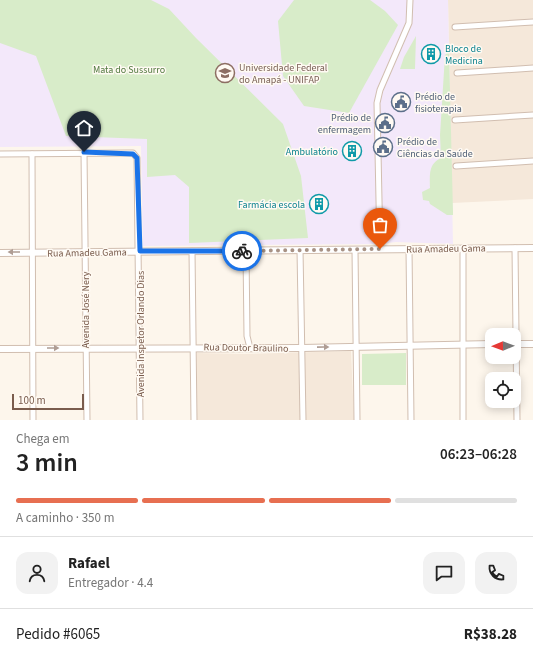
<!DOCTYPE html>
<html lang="pt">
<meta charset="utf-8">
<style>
body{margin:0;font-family:"Source Sans 3",sans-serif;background:#f2f2f2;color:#222;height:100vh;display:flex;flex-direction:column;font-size:15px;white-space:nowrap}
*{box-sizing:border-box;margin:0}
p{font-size:13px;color:#767676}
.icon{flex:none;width:22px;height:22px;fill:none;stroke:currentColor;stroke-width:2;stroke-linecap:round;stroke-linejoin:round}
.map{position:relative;height:420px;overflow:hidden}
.sheet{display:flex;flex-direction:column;background:#fff;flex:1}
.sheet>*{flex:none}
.needle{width:26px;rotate:269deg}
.tools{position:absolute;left:485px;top:328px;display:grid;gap:8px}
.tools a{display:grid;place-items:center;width:36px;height:36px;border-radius:8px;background:#fff;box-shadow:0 2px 10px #0003;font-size:20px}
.scale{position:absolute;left:12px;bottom:10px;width:72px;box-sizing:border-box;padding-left:4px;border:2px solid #7a5c4d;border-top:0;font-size:11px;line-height:14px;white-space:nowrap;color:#7a5c4d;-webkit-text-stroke:3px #fffaf3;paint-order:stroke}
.pin{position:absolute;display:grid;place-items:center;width:34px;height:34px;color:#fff;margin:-41px -17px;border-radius:50% 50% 50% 0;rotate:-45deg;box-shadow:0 0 4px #0007}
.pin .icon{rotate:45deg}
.courier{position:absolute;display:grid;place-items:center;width:40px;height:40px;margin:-20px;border:3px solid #1a73e8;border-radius:50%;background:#fff;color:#222;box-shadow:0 1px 5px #0007}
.head em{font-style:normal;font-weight:600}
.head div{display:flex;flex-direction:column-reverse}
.head{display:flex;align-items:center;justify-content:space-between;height:68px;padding:0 16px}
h1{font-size:26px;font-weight:600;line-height:30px}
.bar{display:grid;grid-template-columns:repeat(4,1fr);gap:6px 4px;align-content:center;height:48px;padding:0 16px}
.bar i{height:5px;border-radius:3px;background:#e0e0e0}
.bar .active{background:#e76f51}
.bar p{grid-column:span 4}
.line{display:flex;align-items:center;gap:10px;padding:0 16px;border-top:1px solid #e0e0e0}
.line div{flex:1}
.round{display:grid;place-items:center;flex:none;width:42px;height:42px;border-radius:12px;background:#f2f2f2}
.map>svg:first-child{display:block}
.residential{fill:#f5e8da}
.education{fill:#f3e8fa}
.green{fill:#d8ecc9}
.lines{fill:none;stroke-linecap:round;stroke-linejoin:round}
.minor-casing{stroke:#d1beb0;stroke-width:7}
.tertiary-casing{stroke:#d1beb0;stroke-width:8}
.minor{stroke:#fff;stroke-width:5}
.tertiary{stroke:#fff;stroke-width:6}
.oneway{fill:#af9d94}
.done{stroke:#a89285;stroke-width:4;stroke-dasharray:0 7.2}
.route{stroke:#1a73e8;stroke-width:5}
.labels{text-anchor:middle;stroke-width:3;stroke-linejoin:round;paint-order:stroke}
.culture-label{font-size:10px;fill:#0d838f;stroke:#fffaf3;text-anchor:end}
.education-label{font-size:10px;fill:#785e54;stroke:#fffaf3;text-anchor:start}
.park-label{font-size:10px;fill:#537a41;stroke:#fffaf3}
.service-label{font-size:10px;fill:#4e5e75;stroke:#fffaf3;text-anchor:start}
.street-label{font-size:10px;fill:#7a5c4d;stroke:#fffaf3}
</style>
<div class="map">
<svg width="533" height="420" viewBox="0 0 533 420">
<rect width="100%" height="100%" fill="#fdf6ec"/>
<g class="residential">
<polygon points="448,0 533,0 533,199 452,203"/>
<polygon points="351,351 354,420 197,420 197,353 244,354"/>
</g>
<polygon class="education" points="0,0 448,0 453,244 396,242 380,244 143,246 141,146 0,147"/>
<g class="green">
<polygon points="0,0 151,0 169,9 196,38 283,124 301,176 308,238 189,243 189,187 175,175 147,177 147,139 66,136 36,56 0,43"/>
<polygon points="294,0 370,0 385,11 398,25 349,113 304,106 283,76 278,21"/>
<polygon points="416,36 415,69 400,69 404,57"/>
<path d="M449,51L453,212V215H447L430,204L429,201L423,200L422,192L430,188C430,175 428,164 441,158L440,135L445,55Z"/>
<polygon points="406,353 406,385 362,385 362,354"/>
</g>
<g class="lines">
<g class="minor-casing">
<g id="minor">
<polyline points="455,27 533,22"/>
<polyline points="457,73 533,68"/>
<polyline points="455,120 533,115"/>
<polyline points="84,152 87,420"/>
<polyline points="0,154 128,153 133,153 137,158 140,420"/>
<polyline points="32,154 33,420"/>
<polyline points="456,166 533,161"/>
<polyline points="463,248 463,420"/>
<polyline points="515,248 517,420"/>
<polyline points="380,249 377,103 380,90 409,23 410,0"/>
<polyline points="409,249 411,420"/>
<polyline points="300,250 303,420"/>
<polyline points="355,250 357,420"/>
<polyline points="192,251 194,420"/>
<polyline points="246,251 247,336 250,348"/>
</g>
</g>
<g class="tertiary-casing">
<g id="tertiary">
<polyline points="0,253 533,248"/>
<polyline points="514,344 533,344"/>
<polyline points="0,349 302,348 492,344"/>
</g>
</g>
<use href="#minor" class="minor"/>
<use href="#tertiary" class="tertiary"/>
</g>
<defs><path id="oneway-solid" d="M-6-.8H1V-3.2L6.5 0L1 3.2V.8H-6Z"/></defs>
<g class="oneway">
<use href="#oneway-solid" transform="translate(14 252) rotate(180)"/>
<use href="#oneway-solid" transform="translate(323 347) rotate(-1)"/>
<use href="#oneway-solid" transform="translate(53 348)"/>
</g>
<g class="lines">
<polyline class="done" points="242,251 380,249"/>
<polyline class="route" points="84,152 133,154 137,158 140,251 242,251"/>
</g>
<defs>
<g id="building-ring" transform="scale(1)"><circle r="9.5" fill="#fffaf3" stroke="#0f9aa8" stroke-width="1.5"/><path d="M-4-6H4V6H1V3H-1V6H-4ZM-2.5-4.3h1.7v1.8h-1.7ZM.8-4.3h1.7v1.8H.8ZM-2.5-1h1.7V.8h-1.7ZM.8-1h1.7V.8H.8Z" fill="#0f9aa8"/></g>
<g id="university-ring" transform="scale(1)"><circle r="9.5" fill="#fffaf3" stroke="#8d6e63" stroke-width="1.5"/><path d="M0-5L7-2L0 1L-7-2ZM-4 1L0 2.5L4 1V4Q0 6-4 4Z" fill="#8d6e63"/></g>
<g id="civic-ring" transform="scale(1)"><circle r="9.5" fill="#fffaf3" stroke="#5c6f8a" stroke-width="1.5"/><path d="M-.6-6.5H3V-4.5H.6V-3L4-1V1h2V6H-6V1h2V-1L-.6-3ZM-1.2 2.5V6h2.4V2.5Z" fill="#5c6f8a"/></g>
</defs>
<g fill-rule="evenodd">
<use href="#building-ring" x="431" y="54"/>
<use href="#university-ring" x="225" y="73"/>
<use href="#civic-ring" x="401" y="102"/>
<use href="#civic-ring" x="385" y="123"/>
<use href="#civic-ring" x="383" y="147"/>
<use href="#building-ring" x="352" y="151"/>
<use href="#building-ring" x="319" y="204"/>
</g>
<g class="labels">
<g class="culture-label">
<text x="445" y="52" text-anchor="start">Bloco de<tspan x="445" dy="12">Medicina</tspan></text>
<text x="338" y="155">Ambulatório</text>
<text x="305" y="208">Farmácia escola</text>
</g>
<g class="education-label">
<text x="239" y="71">Universidade Federal<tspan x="239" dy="12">do Amapá - UNIFAP</tspan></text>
</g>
<g class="park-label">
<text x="129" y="73">Mata do Sussurro</text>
</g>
<g class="service-label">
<text x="415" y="100">Prédio de<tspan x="415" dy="12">fisioterapia</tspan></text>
<text x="371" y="121" text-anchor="end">Prédio de<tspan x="371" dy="12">enfermagem</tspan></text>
<text x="397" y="145">Prédio de<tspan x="397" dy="12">Ciências da Saúde</tspan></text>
</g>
<g class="street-label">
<text transform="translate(446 248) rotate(-1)" y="4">Rua Amadeu Gama</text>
<text transform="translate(87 252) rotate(-1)" y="4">Rua Amadeu Gama</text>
<text transform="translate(85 310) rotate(-90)" y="4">Avenida José Nery</text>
<text transform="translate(140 334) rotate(-90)" y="4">Avenida Inspetor Orlando Dias</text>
<text transform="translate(246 347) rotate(1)" y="4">Rua Doutor Braulino</text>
</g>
</g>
</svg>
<div class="tools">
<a><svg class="needle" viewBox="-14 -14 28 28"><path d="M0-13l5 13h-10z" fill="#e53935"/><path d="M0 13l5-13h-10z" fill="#767676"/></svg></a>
<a><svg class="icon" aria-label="locate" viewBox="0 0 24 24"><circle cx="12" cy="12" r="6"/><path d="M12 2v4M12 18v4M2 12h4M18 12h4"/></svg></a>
</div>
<div class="scale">100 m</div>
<div class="pin" style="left:380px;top:249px;background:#ea580c"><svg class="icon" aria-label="bag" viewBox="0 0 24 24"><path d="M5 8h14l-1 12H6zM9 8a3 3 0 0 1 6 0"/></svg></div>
<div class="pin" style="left:84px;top:152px;background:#1f2937"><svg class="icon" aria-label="home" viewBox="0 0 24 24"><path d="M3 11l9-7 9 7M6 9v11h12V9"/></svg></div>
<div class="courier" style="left:242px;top:251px"><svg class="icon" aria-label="bike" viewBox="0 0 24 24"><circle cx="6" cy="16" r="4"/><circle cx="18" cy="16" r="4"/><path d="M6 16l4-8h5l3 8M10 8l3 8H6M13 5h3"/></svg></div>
</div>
<section class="sheet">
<div class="head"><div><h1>3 min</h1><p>Chega em</p></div><em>06:23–06:28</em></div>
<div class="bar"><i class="active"></i><i class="active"></i><i class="active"></i><i></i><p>A caminho · 350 m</p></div>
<div class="line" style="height:72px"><a class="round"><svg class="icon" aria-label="person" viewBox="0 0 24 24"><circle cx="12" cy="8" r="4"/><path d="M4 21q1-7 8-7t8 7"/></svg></a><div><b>Rafael</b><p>Entregador · 4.4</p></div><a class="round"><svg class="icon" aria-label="chat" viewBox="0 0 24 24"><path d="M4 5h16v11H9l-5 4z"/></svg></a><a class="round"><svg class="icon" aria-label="phone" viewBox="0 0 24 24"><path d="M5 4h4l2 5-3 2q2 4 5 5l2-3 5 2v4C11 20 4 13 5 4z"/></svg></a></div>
<div class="line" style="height:52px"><div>Pedido #6065</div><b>R$38.28</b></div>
</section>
